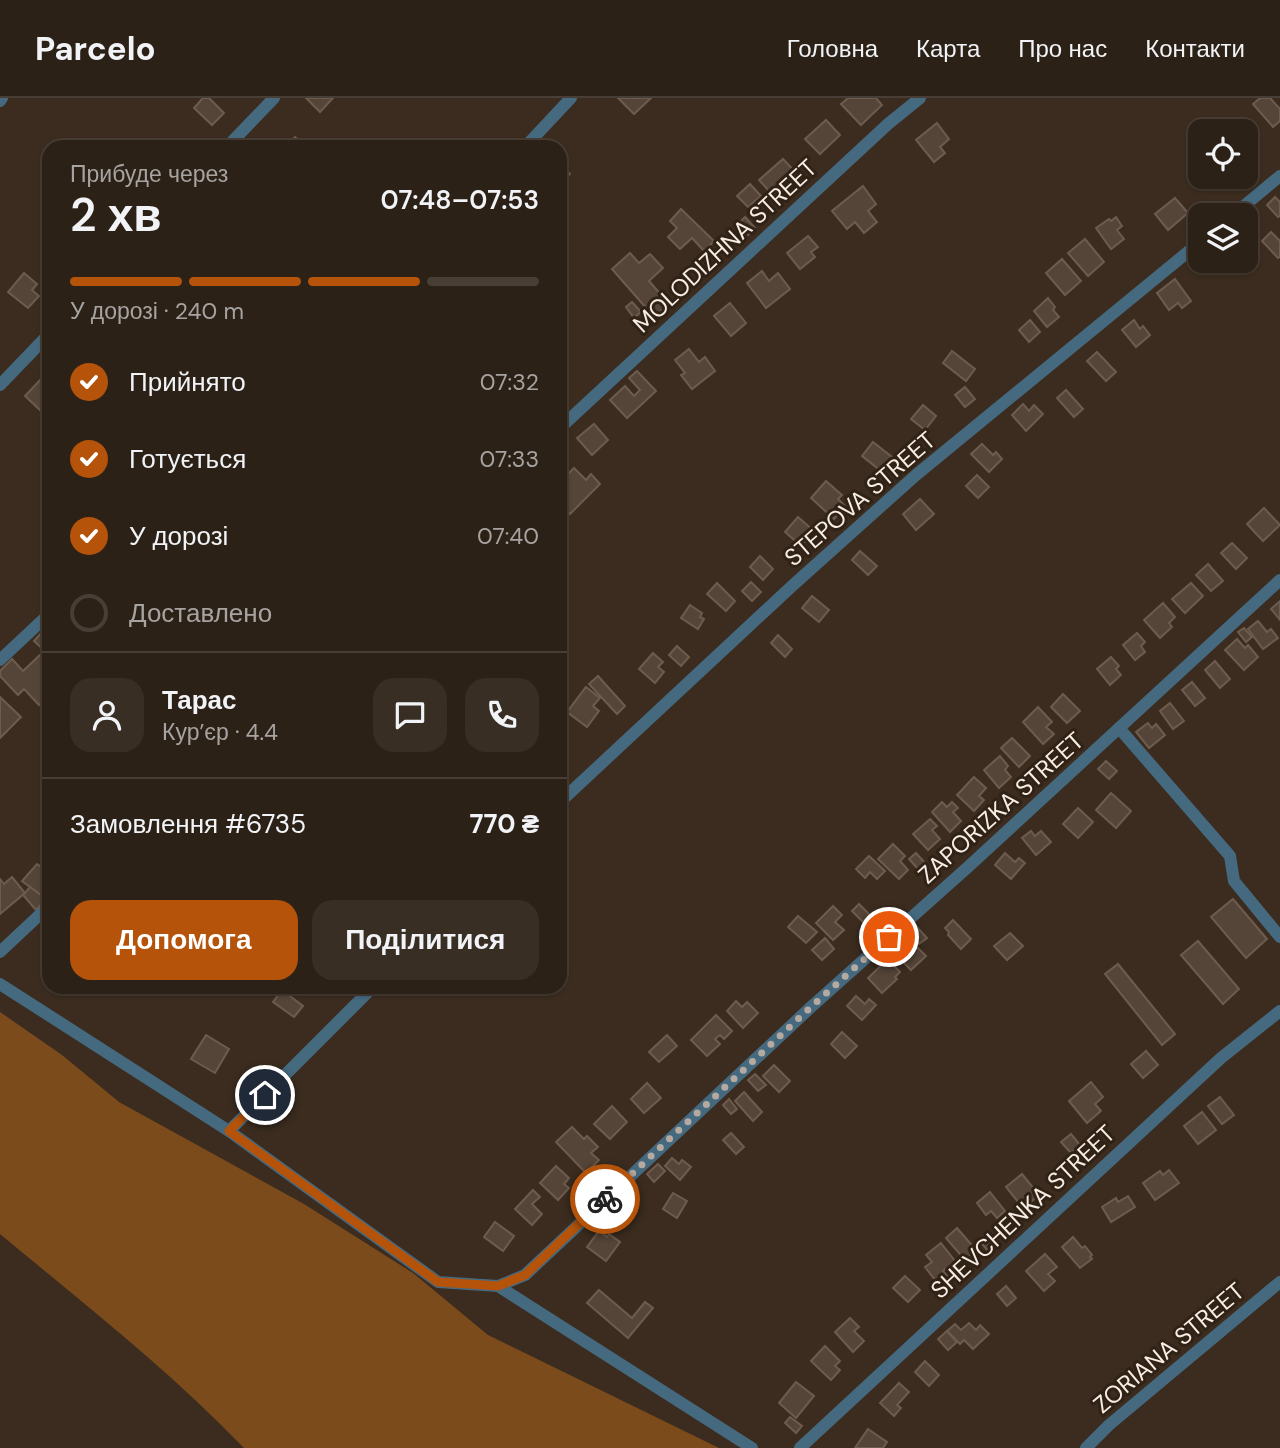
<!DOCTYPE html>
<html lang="uk">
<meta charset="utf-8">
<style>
body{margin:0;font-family:"DM Sans",sans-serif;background:#382e24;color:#f1f3f6;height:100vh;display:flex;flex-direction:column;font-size:26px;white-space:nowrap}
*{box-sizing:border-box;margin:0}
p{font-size:23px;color:#a6a3a1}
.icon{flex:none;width:38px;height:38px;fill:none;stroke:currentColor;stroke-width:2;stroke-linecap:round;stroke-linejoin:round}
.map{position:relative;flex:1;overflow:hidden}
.panel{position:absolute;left:42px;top:42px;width:525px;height:854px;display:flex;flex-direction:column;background:#2c2117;border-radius:21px;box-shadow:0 2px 5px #0004,0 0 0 2px #483e36}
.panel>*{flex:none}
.fabs{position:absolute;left:1188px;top:21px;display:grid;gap:14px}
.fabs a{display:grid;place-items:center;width:70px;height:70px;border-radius:14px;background:#2c2117;box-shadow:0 2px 5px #0004,0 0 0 2px #483e36;font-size:35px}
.pin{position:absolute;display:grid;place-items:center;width:60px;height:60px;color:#fff;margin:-30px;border:4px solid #fff;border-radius:50%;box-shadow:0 2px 7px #0007}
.courier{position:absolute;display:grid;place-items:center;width:70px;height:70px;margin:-35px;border:5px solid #b45309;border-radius:50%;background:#fff;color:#222;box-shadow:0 2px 9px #0007}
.summary em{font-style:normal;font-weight:600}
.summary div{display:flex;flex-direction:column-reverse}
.summary{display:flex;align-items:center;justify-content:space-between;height:119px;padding:0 28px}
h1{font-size:46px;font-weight:600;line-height:52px}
.bar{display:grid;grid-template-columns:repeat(4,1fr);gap:10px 7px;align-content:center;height:84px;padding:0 28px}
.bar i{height:9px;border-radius:5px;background:#483e36}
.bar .current{background:#b45309}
.bar p{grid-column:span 4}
.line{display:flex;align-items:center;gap:18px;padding:0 28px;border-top:2px solid #483e36}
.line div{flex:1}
.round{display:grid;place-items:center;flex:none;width:74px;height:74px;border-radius:21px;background:#382e24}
ol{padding:0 28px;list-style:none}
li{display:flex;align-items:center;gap:21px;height:77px}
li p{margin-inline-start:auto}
li .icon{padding:7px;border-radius:50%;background:#b45309;color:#fff;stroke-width:4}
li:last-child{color:#a6a3a1}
li i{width:38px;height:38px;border:4px solid #483e36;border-radius:50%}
.button{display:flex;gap:14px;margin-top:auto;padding:14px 28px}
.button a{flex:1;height:80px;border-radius:21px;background:#b45309;color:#fff;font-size:28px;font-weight:600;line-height:80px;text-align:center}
.button a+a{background:#382e24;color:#f1f3f6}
header{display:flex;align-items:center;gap:42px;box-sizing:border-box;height:98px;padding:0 35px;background:#2c2117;border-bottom:2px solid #483e36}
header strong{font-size:33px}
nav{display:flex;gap:38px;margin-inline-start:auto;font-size:24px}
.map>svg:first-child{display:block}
.green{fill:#7c4b1c}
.building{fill:#554538;stroke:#6d5c4e;stroke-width:2}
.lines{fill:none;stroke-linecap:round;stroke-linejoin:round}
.minor{stroke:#456a80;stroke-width:12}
.done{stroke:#b6aaa0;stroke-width:7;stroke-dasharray:0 12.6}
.route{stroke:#b45309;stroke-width:9}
.labels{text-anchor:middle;stroke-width:6;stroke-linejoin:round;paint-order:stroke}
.street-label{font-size:24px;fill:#f8eee6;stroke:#312216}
</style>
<header>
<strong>Parcelo</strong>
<nav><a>Головна</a><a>Карта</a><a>Про нас</a><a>Контакти</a></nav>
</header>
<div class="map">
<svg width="1280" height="1350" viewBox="0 0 1280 1350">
<rect width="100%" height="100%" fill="#3b2c1f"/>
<path class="green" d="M0,914L62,957L119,1004L304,1106L413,1175L488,1237L719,1350H244C169,1272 83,1205 0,1136Z"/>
<g class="building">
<polygon points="203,0 209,0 224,15 212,27 194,10"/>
<polygon points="306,0 333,0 320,14"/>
<polygon points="618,0 651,0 634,16"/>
<polygon points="848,0 876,0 882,7 861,27 841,6"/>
<polygon points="1260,0 1270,0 1280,11 1280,23 1273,29 1253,6"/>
<polygon points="826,22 840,37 820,56 805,41"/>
<polygon points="937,25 949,41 940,49 945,55 934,64 916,42"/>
<polygon points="295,39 307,49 287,49"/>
<polygon points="783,61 800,79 776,101 759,82"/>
<polygon points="560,65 570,76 560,85"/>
<polygon points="750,86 761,98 748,109 737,98"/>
<polygon points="863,88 876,106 868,113 877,124 864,135 855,124 847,131 832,113"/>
<polygon points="1275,99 1280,104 1280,118 1278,119 1267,107"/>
<polygon points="1175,100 1188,115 1168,132 1155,116"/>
<polygon points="681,111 714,143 704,153 692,140 680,151 668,139 677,130 670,123"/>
<polygon points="745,119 755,130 748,137 738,126"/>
<polygon points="1116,119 1122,128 1117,132 1124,141 1111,151 1096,130 1109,121 1111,123"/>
<polygon points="1271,134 1280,143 1280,159 1278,160 1262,143"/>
<polygon points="808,138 818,149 811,154 815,159 800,171 787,155"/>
<polygon points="1085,141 1104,164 1088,178 1068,155"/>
<polygon points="630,155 639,165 650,156 663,170 649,183 669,206 654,219 612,171"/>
<polygon points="1062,161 1081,183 1065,197 1046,175"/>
<polygon points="762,173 769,183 778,175 790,191 766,210 747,185"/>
<polygon points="24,175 37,186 32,192 39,198 28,210 8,194"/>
<polygon points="1175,181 1191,203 1182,210 1178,205 1169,212 1157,195"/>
<polygon points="1048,200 1055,209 1053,212 1059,219 1047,229 1034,213"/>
<polygon points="632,204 641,214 634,220 626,209"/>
<polygon points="730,205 746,225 731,238 714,218"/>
<polygon points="1030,222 1040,234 1029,244 1019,232"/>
<polygon points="1134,222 1140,231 1143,228 1150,237 1136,249 1122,232"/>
<polygon points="689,251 699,264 705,259 715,273 692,291 681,277 685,275 675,262"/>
<polygon points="952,253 975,271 966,283 943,265"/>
<polygon points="1097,254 1116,274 1106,283 1087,263"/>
<polygon points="637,273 656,293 627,320 610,302 625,288 634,298 640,292 629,280"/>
<polygon points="43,279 49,285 49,304 41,313 25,298"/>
<polygon points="965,289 975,301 965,309 955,297"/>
<polygon points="1066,292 1083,311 1074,319 1057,300"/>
<polygon points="1023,306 1029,313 1034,307 1043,316 1026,333 1012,317"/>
<polygon points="923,307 936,318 925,332 911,321"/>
<polygon points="594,326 608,342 592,357 577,340"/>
<polygon points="873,344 892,359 881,373 862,358"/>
<polygon points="982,346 993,357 996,354 1002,361 989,374 971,356"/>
<polygon points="574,370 586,382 591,376 600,386 570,416 560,406 560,384"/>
<polygon points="977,377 989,389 978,400 966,388"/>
<polygon points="826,383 842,397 838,401 845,408 834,421 811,400"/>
<polygon points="920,401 934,416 916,432 903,416"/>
<polygon points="1264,410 1280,427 1263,443 1247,426"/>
<polygon points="798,419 814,433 801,448 785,434"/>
<polygon points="1232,445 1247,460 1236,471 1221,455"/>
<polygon points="860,453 877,468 868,477 852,462"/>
<polygon points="760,458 773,471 763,482 750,469"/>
<polygon points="1208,466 1223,483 1211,493 1196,477"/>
<polygon points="751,484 761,494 752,503 742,493"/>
<polygon points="717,485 735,503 726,513 707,496"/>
<polygon points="1191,485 1203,498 1185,515 1172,501"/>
<polygon points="812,498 829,512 819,524 802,510"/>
<polygon points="1280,503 1280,522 1271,511"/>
<polygon points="1163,505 1175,519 1169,525 1172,529 1160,540 1144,522"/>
<polygon points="690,507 702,515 700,519 704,521 698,531 681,520"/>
<polygon points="1258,523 1267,534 1271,531 1278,540 1263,551 1248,531"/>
<polygon points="1244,530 1252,539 1246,544 1238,534"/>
<polygon points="44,532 49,537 49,557 34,543"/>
<polygon points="1137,535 1145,544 1141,548 1145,554 1135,562 1123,547"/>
<polygon points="778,537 792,551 785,559 771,545"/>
<polygon points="1237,541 1245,550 1248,547 1258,559 1244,572 1225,552"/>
<polygon points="677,548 689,559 681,568 669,557"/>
<polygon points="653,555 663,564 658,569 664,574 655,585 639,571"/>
<polygon points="41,556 49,565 49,600 48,598 39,607 24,591 18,597 0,578 0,573 12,561 23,573"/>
<polygon points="1111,559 1119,568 1116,571 1121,577 1110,587 1097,571"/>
<polygon points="1215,563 1230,581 1220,590 1205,572"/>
<polygon points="598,578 625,608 617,616 589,586"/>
<polygon points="1192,584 1205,600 1195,608 1182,592"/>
<polygon points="586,589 600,600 593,608 599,613 587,629 567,614"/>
<polygon points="1063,596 1080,613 1067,625 1051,609"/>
<polygon points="0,599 21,619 0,640"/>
<polygon points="1170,605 1184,623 1173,631 1160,613"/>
<polygon points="1038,609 1052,624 1046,629 1054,636 1043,646 1023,624"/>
<polygon points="1148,625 1152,630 1156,626 1165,637 1149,650 1136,634"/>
<polygon points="1012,640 1030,658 1019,669 1001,650"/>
<polygon points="1000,658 1008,668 1005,672 1011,679 999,690 984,672"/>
<polygon points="1106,663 1117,673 1109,681 1098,671"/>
<polygon points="974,679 986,690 979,698 984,702 974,713 957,697"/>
<polygon points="1111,695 1131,713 1116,730 1096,712"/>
<polygon points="942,704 947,709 952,704 958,710 953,714 961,723 950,734 932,714"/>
<polygon points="1078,710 1093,724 1078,740 1063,726"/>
<polygon points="930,721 937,728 932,732 940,741 928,752 913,736"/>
<polygon points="1031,733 1035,738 1041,733 1051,744 1036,757 1022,740"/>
<polygon points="893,746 905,758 900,763 908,772 899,781 878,761"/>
<polygon points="916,755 925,765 918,771 909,761"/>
<polygon points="1005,755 1015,764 1019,760 1025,765 1011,781 995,767"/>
<polygon points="869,758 885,773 877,781 870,774 865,780 856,771"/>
<polygon points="37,766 49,774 49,798 46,801 22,783"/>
<polygon points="12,779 25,795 0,816 0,781 4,786"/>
<polygon points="30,789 46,801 36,812 23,797"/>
<polygon points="1233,801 1267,841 1246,860 1211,819"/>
<polygon points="859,806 870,817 863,824 852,813"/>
<polygon points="833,808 842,817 835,824 844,832 833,842 816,825"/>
<polygon points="798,818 817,834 806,845 788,829"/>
<polygon points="953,822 971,841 961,851 948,837 949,834 945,830"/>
<polygon points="917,829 927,840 919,846 909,835"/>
<polygon points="1010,835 1023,848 1007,862 994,848"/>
<polygon points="825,840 834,851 822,862 812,852"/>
<polygon points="1198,843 1239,891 1223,906 1181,857"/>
<polygon points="908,846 912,851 916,848 926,858 911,872 896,857"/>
<polygon points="888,861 900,874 895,879 897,881 882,895 868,880"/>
<polygon points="1118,866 1175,936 1162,947 1105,876"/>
<polygon points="282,892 303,908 294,919 273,904"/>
<polygon points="856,898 865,906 869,901 876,907 862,922 847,908"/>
<polygon points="736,903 742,909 747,904 758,915 743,930 727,913"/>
<polygon points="716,917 732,933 724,941 720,937 715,941 720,946 707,958 691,942"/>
<polygon points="842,934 857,948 845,960 831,946"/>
<polygon points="206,937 229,951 215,975 191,961"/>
<polygon points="667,937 677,948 659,964 649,954"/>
<polygon points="1146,953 1158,967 1143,980 1131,966"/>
<polygon points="774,967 790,983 779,994 763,978"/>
<polygon points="755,976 766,987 758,993 748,982"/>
<polygon points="1091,984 1103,999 1095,1006 1101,1013 1087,1025 1069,1003"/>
<polygon points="647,985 661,1000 644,1015 631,1001"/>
<polygon points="744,994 762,1014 753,1023 735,1003"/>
<polygon points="1220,999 1234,1017 1222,1026 1208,1008"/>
<polygon points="729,1001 737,1011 731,1016 723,1007"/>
<polygon points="612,1008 627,1024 610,1041 594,1026"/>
<polygon points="1202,1014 1216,1032 1198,1046 1184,1028"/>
<polygon points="572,1029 584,1041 587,1038 598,1049 591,1055 599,1062 586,1075 556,1044"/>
<polygon points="731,1035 744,1049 736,1056 723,1042"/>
<polygon points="1071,1036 1080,1047 1071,1055 1061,1044"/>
<polygon points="672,1060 679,1066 682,1062 691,1069 680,1082 665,1068"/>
<polygon points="658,1066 665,1073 654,1084 647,1076"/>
<polygon points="556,1068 569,1080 564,1086 569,1090 558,1102 540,1085"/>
<polygon points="1169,1072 1179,1085 1155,1102 1143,1085 1160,1073 1163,1077"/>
<polygon points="1022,1076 1039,1097 1023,1110 1006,1089"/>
<polygon points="533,1092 540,1099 532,1106 542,1116 532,1127 515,1111"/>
<polygon points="990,1094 1005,1113 997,1120 991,1113 986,1117 977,1105"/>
<polygon points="673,1095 687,1103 677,1120 663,1111"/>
<polygon points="1128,1098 1135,1109 1111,1124 1102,1109 1116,1100 1118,1104"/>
<polygon points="495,1124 514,1138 503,1153 484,1139"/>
<polygon points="957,1130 976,1152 965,1162 946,1140"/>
<polygon points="599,1133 607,1139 609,1136 620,1144 606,1163 587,1149"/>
<polygon points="986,1136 995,1147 988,1153 979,1142"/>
<polygon points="1073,1139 1082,1150 1085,1148 1092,1157 1090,1159 1092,1161 1080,1170 1062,1149"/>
<polygon points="941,1145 955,1163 943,1173 948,1179 938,1186 925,1169 932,1164 926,1157"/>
<polygon points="1045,1156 1057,1169 1048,1176 1055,1183 1044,1193 1026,1173"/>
<polygon points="905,1178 920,1192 908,1204 893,1190"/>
<polygon points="1006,1188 1016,1200 1007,1208 997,1196"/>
<polygon points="599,1192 632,1220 645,1204 653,1210 628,1240 587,1205"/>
<polygon points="850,1220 859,1229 854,1233 864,1243 853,1254 835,1234"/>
<polygon points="969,1225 976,1232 980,1227 989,1236 973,1251 964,1242 960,1246 947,1233 955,1226 961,1232"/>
<polygon points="947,1233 957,1244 948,1252 938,1241"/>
<polygon points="825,1248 840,1263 835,1268 840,1272 831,1282 811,1263"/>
<polygon points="925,1263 939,1277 929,1288 915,1274"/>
<polygon points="796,1284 814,1298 796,1320 779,1305"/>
<polygon points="899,1285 909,1294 897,1307 901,1310 894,1318 880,1305"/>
<polygon points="790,1319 802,1328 796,1335 785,1325"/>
<polygon points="868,1331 887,1344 883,1350 855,1350"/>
</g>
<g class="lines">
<g class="minor">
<polyline points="0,3 2,0"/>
<polyline points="227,49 274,0"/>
<polyline points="525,49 571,0"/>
<polyline points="1233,117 1280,78"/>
<polyline points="0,287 49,236"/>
<polyline points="560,330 888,26 920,0"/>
<polyline points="0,562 49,516"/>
<polyline points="1119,630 1230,758 1234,783 1280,839"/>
<polyline points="560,704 792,488 916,377 1200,144"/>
<polyline points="0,854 49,808"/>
<polyline points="0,886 229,1033 438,1184 498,1188 752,1350"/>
<polyline points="229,1033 373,889"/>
<polyline points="498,1188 525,1177 811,909 968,769 1280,482"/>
<polyline points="800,1350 1221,960 1280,913"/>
<polyline points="1086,1350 1109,1327 1280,1184"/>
</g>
</g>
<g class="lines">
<polyline class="done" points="605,1101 811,909 889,839"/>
<polyline class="route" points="265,997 229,1033 438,1184 498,1188 525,1177 605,1101"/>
</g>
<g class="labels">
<g class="street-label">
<text transform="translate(725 148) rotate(-43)" y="8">MOLODIZHNA STREET</text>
<text transform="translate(860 401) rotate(-41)" y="8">STEPOVA STREET</text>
<text transform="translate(1001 710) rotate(-42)" y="8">ZAPORIZKA STREET</text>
<text transform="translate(1023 1114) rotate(-43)" y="8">SHEVCHENKA STREET</text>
<text transform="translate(1169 1250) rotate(-40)" y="8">ZORIANA STREET</text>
</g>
</g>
</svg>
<div class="fabs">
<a><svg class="icon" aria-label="locate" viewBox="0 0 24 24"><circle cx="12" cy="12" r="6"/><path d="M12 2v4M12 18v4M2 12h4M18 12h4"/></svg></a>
<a><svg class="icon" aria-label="layers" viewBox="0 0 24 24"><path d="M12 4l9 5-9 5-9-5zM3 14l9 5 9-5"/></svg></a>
</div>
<div class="pin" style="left:889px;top:839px;background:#ea580c"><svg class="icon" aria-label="bag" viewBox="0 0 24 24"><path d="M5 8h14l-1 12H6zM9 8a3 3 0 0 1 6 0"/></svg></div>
<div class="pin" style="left:265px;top:997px;background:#1f2937"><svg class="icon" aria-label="home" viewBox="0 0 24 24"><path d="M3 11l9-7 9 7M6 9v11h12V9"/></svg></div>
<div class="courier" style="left:605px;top:1101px"><svg class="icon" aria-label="bike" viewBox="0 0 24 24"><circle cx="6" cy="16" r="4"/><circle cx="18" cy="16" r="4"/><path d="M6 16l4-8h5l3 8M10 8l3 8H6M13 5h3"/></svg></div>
<section class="panel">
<div class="summary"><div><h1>2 хв</h1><p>Прибуде через</p></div><em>07:48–07:53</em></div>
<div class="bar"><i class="current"></i><i class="current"></i><i class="current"></i><i></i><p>У дорозі · 240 m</p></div>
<ol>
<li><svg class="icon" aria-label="check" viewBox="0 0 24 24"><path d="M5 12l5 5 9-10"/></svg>Прийнято<p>07:32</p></li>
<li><svg class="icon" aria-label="check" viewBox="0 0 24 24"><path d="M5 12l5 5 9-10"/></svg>Готується<p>07:33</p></li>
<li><svg class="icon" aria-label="check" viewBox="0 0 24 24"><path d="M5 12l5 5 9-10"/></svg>У дорозі<p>07:40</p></li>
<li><i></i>Доставлено</li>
</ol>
<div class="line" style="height:126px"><a class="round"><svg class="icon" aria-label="person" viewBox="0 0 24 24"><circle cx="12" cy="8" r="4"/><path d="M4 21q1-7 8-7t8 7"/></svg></a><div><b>Тарас</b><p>Кур’єр · 4.4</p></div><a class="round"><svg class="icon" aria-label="chat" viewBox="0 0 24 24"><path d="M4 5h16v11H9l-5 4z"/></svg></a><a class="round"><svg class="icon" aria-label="phone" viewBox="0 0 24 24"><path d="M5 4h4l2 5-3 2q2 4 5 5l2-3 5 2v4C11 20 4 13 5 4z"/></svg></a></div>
<div class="line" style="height:91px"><div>Замовлення #6735</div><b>770 ₴</b></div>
<div class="button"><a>Допомога</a><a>Поділитися</a></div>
</section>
</div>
